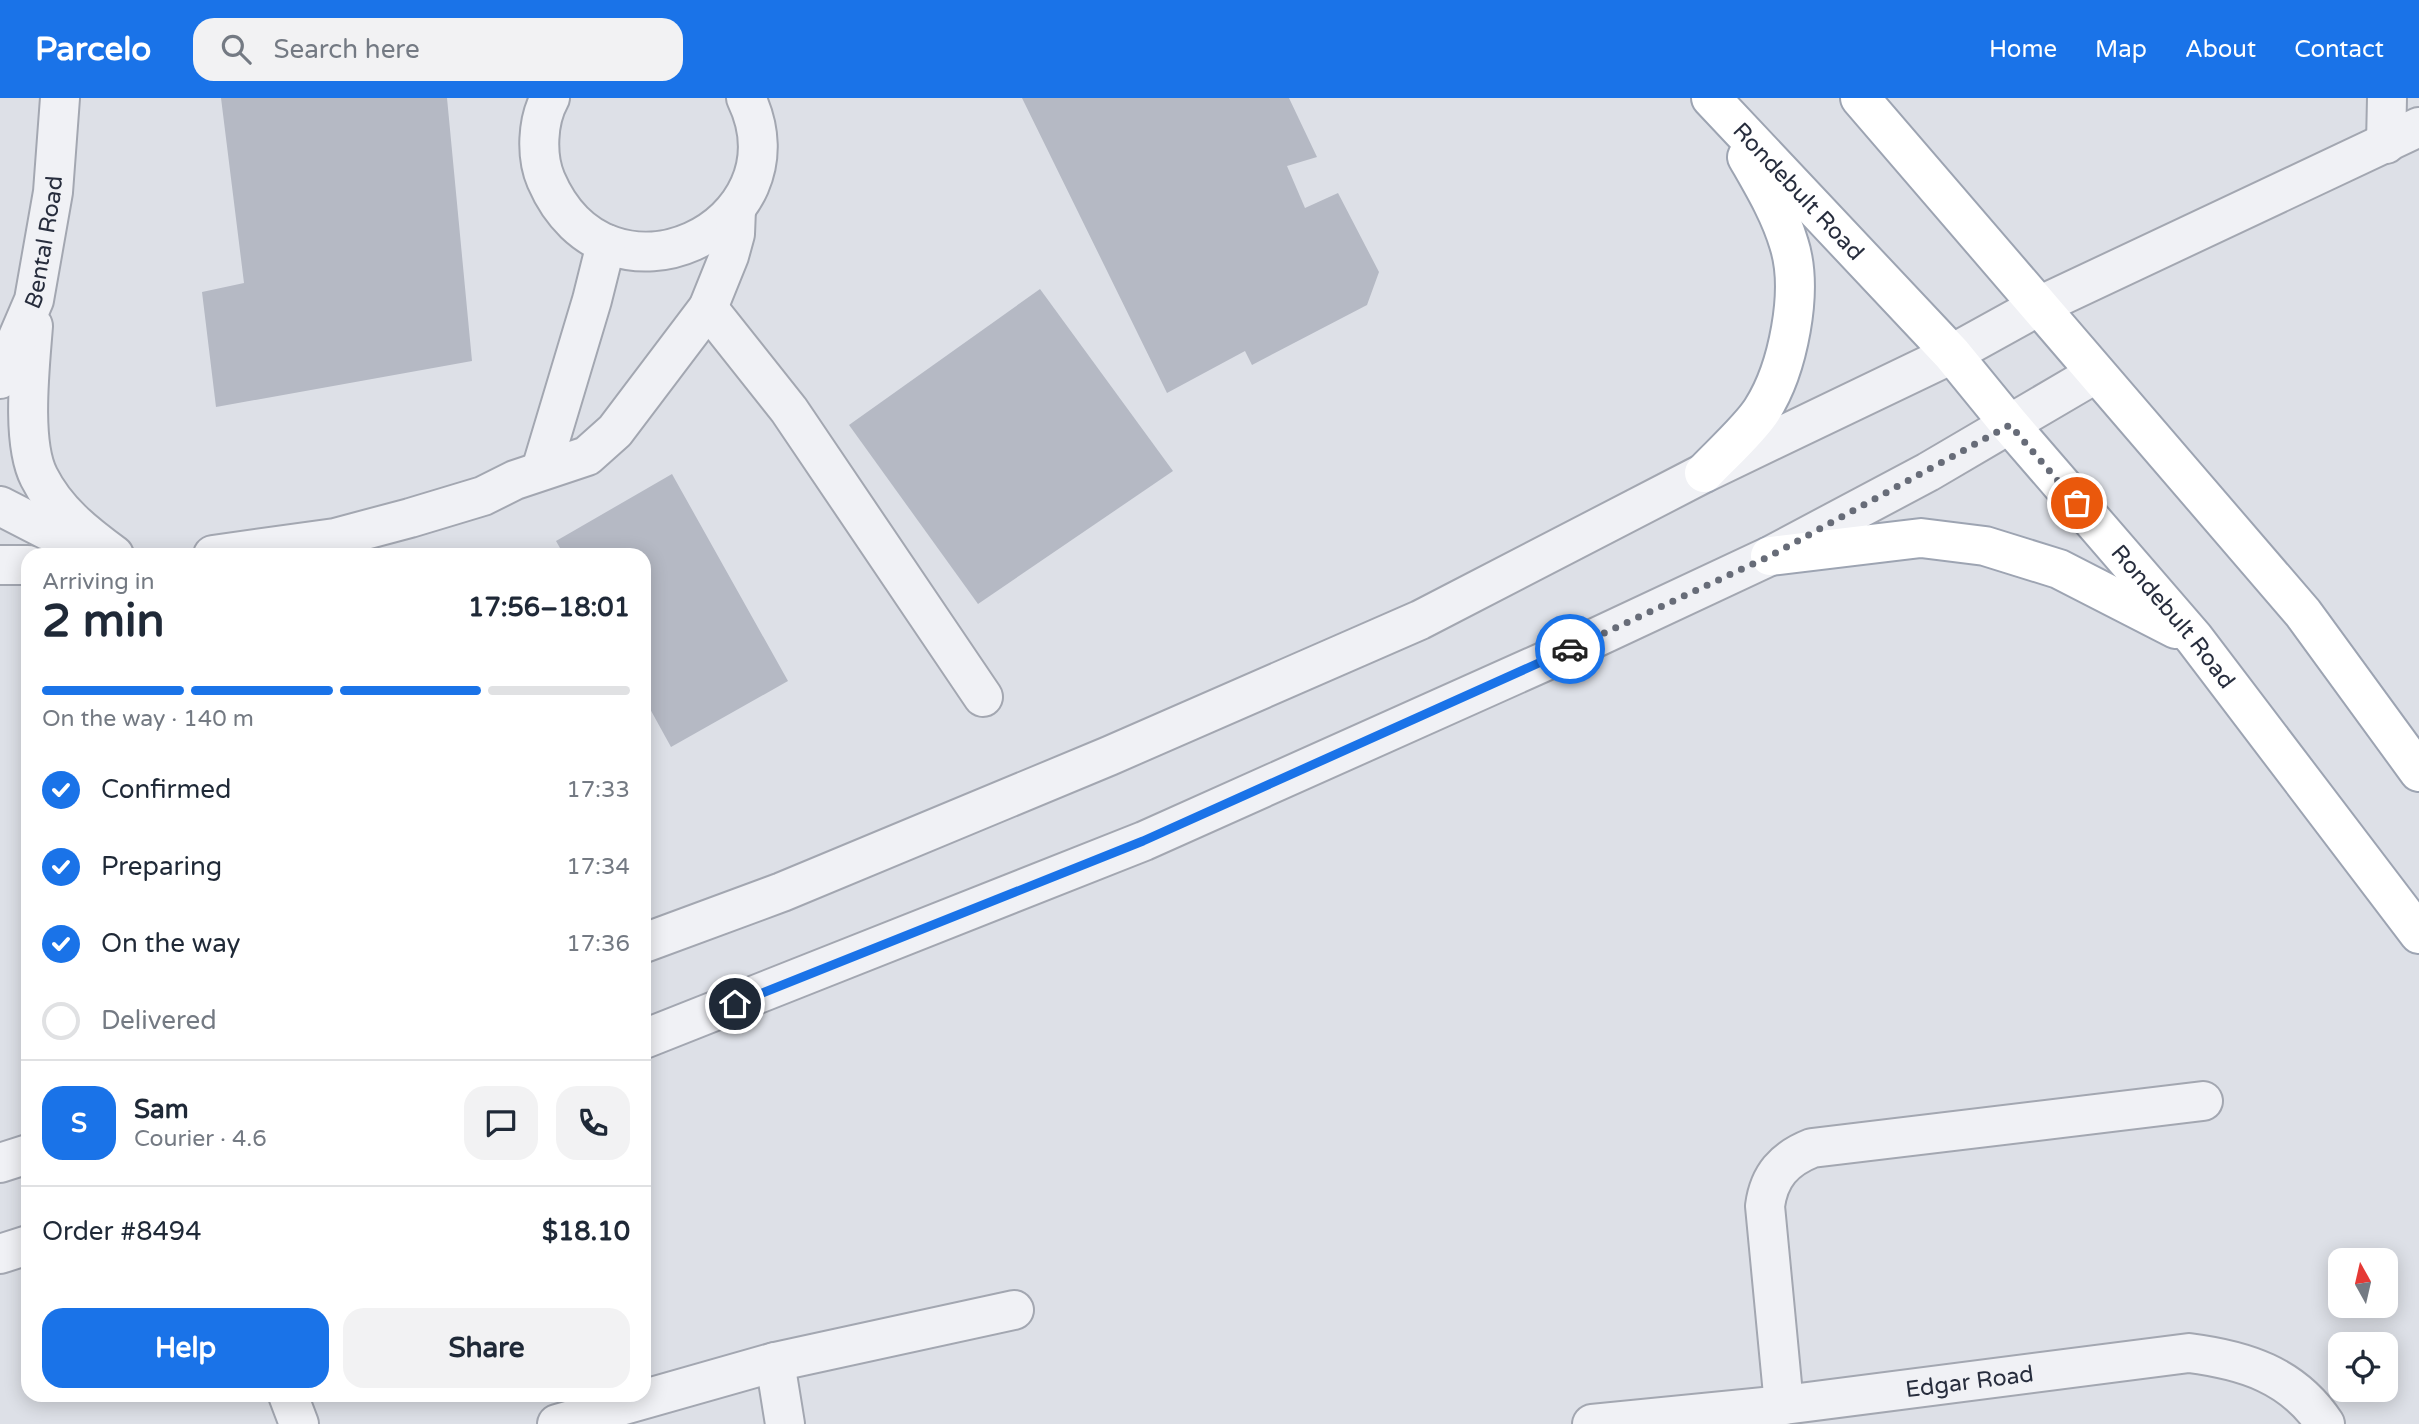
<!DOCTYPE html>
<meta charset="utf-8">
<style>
body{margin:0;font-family:"Varela Round",sans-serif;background:#f2f2f3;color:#1f2937;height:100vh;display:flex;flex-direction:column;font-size:26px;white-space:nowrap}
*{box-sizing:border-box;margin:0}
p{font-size:23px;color:#747a83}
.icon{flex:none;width:38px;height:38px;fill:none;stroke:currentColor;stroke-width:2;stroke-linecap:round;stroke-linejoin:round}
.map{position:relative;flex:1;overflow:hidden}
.details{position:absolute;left:21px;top:450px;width:630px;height:854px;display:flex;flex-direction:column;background:#fff;border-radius:21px;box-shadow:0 4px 18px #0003}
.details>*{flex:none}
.needle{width:46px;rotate:352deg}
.fabs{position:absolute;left:2328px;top:1150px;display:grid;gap:14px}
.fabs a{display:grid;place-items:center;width:70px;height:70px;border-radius:14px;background:#fff;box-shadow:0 4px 18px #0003;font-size:35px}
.pin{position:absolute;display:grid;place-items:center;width:60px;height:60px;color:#fff;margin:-30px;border:4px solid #fff;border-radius:50%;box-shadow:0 2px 7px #0007}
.courier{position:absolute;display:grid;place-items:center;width:70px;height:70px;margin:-35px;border:5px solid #1a73e8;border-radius:50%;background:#fff;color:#222;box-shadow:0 2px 9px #0007}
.headline em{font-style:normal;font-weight:800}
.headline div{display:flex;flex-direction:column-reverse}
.headline{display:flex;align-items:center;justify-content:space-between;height:119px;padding:0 21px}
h1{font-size:46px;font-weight:800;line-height:52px}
.bar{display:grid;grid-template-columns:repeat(4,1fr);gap:10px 7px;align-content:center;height:84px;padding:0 21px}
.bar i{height:9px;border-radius:5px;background:#e0e1e3}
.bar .active{background:#1a73e8}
.bar p{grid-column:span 4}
.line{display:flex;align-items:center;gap:18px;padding:0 21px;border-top:2px solid #e0e1e3}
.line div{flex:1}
.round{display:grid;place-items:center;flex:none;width:74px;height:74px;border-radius:21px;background:#f2f2f3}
ol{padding:0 21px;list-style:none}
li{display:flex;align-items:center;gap:21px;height:77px}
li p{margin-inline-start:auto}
li .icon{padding:7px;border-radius:50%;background:#1a73e8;color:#fff;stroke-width:4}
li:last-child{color:#747a83}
li i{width:38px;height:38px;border:4px solid #e0e1e3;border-radius:50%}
.primary-button{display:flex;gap:14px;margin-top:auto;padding:14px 21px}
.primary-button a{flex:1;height:80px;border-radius:21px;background:#1a73e8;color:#fff;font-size:28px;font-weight:800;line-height:80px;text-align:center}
.primary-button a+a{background:#f2f2f3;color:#1f2937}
header{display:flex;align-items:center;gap:42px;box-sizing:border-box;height:98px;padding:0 35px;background:#1a73e8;color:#fff}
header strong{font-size:33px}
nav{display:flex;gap:38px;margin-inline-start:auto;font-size:24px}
.search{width:490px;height:63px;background:#f2f2f3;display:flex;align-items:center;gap:18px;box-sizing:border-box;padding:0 24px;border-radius:21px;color:#747a83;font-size:26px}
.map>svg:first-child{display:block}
.building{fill:#b5b9c4}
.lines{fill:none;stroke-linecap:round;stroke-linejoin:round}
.minor-casing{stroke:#a3a7b1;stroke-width:42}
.major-casing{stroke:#9da4b2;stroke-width:42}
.minor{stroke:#f0f1f5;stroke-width:38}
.major{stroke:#fff;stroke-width:38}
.done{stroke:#676c78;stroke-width:7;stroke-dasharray:0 12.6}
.route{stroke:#1a73e8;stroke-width:9}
.labels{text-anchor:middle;stroke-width:5;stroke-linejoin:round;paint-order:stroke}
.street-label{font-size:23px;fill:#272d3d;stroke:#eceff5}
</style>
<header>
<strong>Parcelo</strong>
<div class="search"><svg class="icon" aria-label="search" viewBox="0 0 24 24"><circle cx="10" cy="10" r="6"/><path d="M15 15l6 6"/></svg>Search here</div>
<nav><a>Home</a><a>Map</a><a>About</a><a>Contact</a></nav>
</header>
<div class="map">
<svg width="2419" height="1326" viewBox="0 0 2419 1326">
<rect width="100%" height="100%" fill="#dde0e7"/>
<g class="building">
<polygon points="221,0 447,0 472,263 216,309 202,194 244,185"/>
<polygon points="1022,0 1289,0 1317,59 1287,68 1305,110 1338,95 1379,174 1367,207 1252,267 1245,253 1167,295"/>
<polygon points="1040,191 1173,373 978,506 849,327"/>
<polygon points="672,376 788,583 671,649 644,600 644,457 564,457 556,443"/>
</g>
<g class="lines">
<g class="minor-casing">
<g id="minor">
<path d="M550,0C537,23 536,59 546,82C608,226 808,129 746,0"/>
<polyline points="2386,46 2387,0"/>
<polyline points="708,210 789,312 983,599"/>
<path d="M33,228C30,268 21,344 39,379C56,413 84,435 114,457"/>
<path id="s1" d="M0,281L34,202L53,94L60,0"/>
<polyline points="541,372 592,202 606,146"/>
<polyline points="0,408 47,432 87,447"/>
<polyline points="213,457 335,440 410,420 483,398 515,382 587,358 615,333 708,210 729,158 735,136 736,111"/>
<polyline points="0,467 28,467"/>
<polyline points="644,845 782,794 1109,658 1420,522 1704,375 1952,256 2039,208 2419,29"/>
<polyline points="644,941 1144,743 1548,562 1770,458 1928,374 2095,276"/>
<polyline points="0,1065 28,1056"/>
<polyline points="0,1156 28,1147"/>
<polyline points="775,1264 785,1326"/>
<polyline points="288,1297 299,1326"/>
<path d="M1784,1307L1765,1108C1769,1078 1784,1061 1812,1050L2203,1003"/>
<polyline points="557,1326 775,1264 1014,1212"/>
<path id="s2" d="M1592,1326L1784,1307L2189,1255C2244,1262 2293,1277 2325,1326"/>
</g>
</g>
<g class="major-casing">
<g id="major">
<path id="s3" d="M1711,0L1952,256L2010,327L2194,540L2419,836"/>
<polyline points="1860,0 2303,515 2419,674"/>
<path d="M1704,375C1720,358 1750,331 1762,312C1788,271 1804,193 1789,146C1780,115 1763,87 1747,59"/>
<polyline points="1770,458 1921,440 1985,448 2059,471 2176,531"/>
</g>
</g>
<use href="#minor" class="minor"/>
<use href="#major" class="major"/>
</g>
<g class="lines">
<polyline class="done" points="1570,551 1770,458 2010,327 2077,405"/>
<polyline class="route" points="735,906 1143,743 1570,551"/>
</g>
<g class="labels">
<g class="street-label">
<text dy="8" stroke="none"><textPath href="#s3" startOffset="128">Rondebult Road</textPath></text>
<text dy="8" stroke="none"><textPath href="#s1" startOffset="145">Bental Road</textPath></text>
<text dy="8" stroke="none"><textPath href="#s3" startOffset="695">Rondebult Road</textPath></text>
<text dy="8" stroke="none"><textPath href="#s2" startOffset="380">Edgar Road</textPath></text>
</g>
</g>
</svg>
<div class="fabs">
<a><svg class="needle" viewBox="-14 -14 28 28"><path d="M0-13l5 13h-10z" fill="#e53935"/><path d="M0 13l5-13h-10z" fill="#747a83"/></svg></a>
<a><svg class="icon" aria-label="locate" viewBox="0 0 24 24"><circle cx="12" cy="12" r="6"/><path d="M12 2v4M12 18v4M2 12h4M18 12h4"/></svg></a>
</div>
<div class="pin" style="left:2077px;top:405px;background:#ea580c"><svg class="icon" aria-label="bag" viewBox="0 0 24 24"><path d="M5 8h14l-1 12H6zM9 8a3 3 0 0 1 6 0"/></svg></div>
<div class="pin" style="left:735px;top:906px;background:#1f2937"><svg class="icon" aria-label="home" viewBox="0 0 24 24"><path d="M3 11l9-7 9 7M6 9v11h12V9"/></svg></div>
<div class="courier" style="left:1570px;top:551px"><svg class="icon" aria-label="car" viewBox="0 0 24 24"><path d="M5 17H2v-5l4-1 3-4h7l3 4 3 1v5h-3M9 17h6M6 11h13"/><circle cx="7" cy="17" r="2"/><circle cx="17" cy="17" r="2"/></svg></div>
<section class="details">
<div class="headline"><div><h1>2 min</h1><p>Arriving in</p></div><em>17:56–18:01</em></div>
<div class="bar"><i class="active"></i><i class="active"></i><i class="active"></i><i></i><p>On the way · 140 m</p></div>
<ol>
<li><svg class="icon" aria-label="check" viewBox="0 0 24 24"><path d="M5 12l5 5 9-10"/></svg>Confirmed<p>17:33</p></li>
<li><svg class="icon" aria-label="check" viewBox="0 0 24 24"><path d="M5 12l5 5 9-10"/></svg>Preparing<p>17:34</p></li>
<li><svg class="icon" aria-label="check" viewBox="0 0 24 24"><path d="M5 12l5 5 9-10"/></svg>On the way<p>17:36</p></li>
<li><i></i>Delivered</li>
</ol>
<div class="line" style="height:126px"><b class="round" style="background:#1a73e8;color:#fff">S</b><div><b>Sam</b><p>Courier · 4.6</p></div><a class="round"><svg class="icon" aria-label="chat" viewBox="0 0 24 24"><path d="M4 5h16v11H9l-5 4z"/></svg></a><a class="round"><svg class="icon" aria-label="phone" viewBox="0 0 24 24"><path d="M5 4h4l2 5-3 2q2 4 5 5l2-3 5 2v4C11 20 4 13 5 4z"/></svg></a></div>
<div class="line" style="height:91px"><div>Order #8494</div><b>$18.10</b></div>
<div class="primary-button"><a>Help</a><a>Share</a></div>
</section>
</div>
